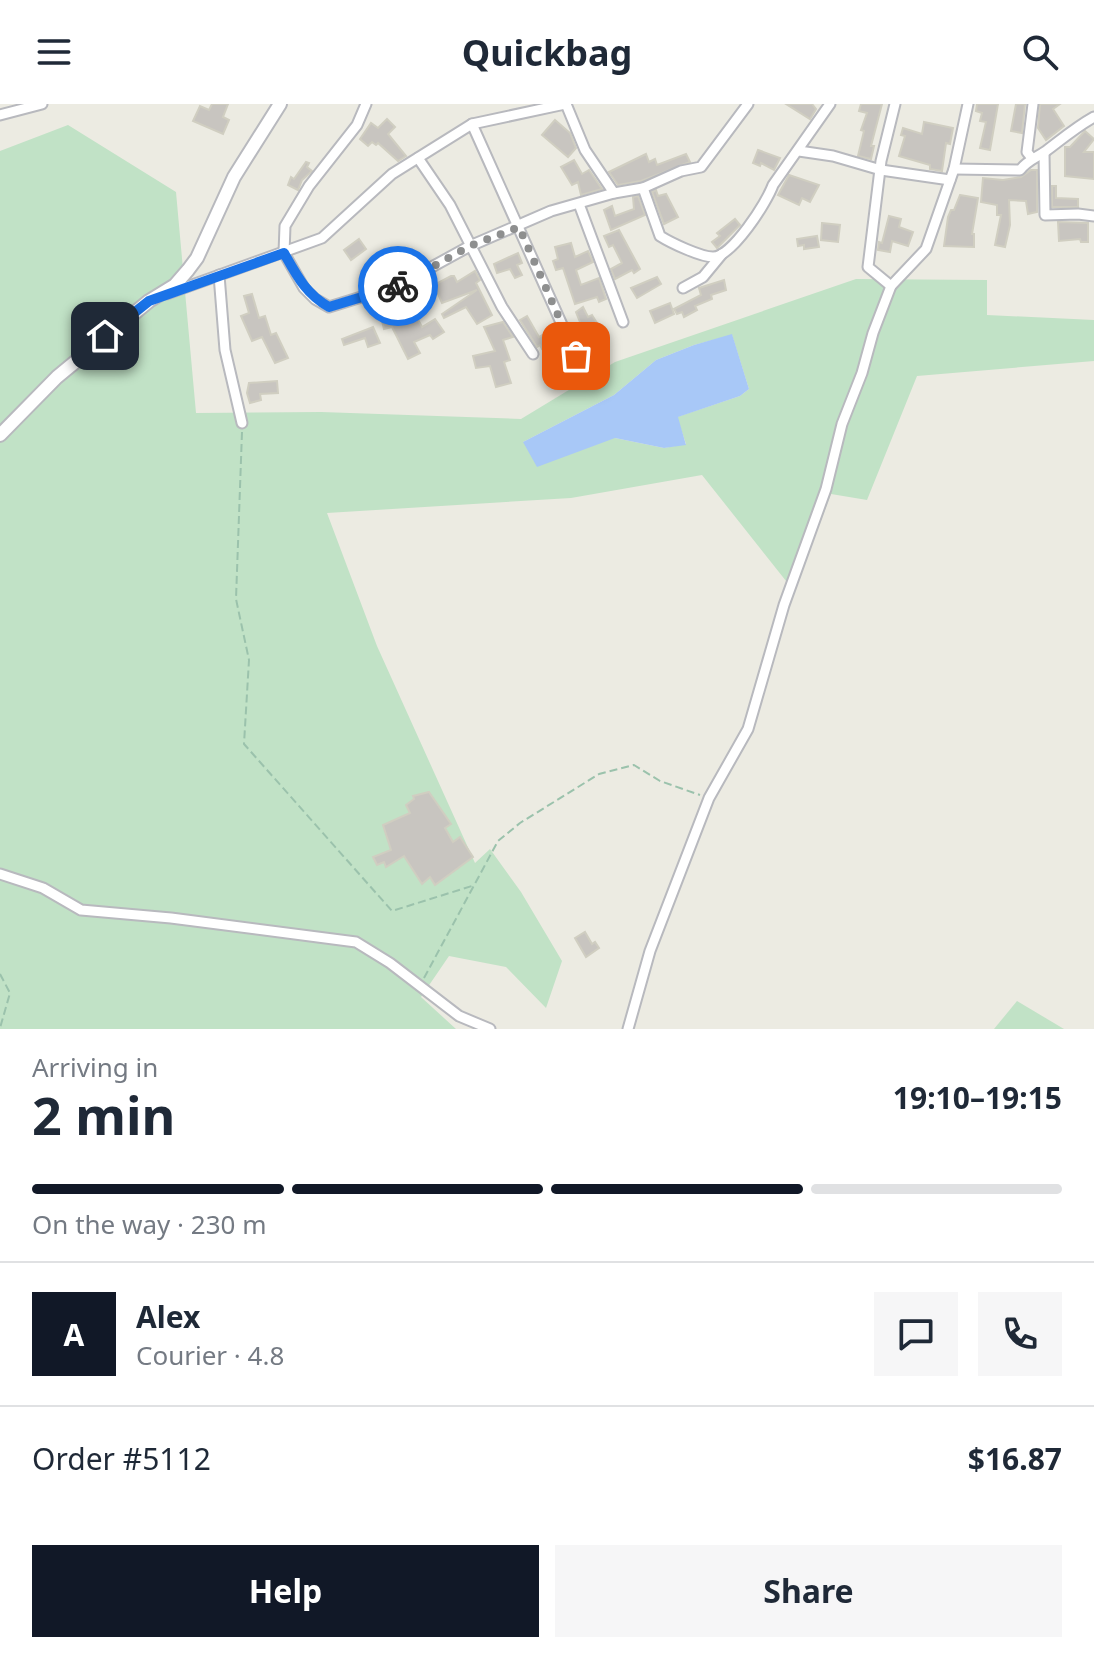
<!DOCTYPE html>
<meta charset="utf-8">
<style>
body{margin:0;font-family:"Noto Sans",sans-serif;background:#f6f6f7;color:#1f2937;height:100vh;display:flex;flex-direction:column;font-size:30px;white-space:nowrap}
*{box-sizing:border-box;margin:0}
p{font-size:26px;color:#747a83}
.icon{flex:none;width:44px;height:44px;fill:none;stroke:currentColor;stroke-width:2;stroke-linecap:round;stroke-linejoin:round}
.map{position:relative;height:925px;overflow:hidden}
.panel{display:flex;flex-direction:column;background:#fff;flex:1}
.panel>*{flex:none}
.pin{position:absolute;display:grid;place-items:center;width:68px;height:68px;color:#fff;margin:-34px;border-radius:16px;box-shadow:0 4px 12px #0006}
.courier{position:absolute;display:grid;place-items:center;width:80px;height:80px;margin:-40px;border:6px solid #1a73e8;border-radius:50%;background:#fff;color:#222;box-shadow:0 2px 10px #0007}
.overview em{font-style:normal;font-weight:700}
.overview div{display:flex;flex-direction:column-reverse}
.overview{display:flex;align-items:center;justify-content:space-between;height:136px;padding:0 32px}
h1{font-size:52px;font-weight:700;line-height:60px}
.bar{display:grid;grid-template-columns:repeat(4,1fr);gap:12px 8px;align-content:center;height:96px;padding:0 32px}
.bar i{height:10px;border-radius:6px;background:#e0e1e3}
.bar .current{background:#111827}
.bar p{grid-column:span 4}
.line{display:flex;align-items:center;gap:20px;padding:0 32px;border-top:2px solid #e0e1e3}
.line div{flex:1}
.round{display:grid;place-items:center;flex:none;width:84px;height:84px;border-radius:0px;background:#f6f6f7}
.button{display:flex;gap:16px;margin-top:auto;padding:16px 32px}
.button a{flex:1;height:92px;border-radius:0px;background:#111827;color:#fff;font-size:32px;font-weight:700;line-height:92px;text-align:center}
.button a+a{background:#f6f6f7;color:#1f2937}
header{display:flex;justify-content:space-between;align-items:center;height:104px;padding:0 32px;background:#fff;font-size:36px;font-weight:700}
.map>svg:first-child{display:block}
.green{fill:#c1e2c6;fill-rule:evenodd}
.water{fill:#a8c8f7}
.building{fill:#c8c5c0;stroke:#d0cec1;stroke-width:2}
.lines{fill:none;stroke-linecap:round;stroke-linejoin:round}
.minor-casing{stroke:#b8b9be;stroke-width:13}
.tertiary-casing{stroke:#b8b9be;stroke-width:16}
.path{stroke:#9bc2ac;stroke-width:2;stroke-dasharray:8 4;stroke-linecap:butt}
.minor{stroke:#fff;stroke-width:9}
.tertiary{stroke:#fff;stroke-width:12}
.done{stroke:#8e8f8f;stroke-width:8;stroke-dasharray:0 14.4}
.route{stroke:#1a73e8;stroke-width:10}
</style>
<header><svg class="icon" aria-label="menu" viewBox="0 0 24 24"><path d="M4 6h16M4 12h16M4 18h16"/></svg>Quickbag<svg class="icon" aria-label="search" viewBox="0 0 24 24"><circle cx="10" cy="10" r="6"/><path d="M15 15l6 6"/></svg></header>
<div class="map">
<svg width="1094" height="925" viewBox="0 0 1094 925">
<rect width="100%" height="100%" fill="#ecebe2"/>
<g class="green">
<path d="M68,21L176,88L196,309L321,308L521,315L615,258L856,175L987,176V211L1094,216V257L917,272L867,396L831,390L794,487L702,371L571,394L327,409L377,542L475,759L490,745L521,788L562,857L546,904L506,863L449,852L421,893L456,925H0V47ZM732,231L749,285L740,292L677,313L686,340L664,344L615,334L523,338L614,291L656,256L694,241Z"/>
<polygon points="1017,897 1064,925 994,925"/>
</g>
<polygon class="water" points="732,230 749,285 740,292 678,313 686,341 664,344 615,334 537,363 523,338 614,291 656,256 694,241"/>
<g class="building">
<polygon points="212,0 228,0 223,13 229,16 223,30 193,17 200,2 209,6"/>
<polygon points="786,0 812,0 816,5 810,15"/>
<polygon points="861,0 882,0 871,42 874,42 871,55 858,52 864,27 861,26 867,9 859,7"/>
<polygon points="977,0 998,0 990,46 980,44 986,18 980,17 982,9 976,7"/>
<polygon points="1016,0 1025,0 1022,29 1011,27"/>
<polygon points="1040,0 1060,0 1053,5 1064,22 1046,36 1038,24"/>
<polygon points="387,15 395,23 388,30 406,52 398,57 378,39 376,41 372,38 368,42 360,35 371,19 378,24"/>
<polygon points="555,16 570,29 576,44 568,53 542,31"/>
<polygon points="924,18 953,24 950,40 946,39 942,67 930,65 930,61 899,52 905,32 901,31 903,24 922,30"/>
<polygon points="1085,27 1094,35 1084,48 1094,48 1094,75 1065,72 1065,43 1070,43"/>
<polygon points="758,46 780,54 774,66 761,59 760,62 753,59"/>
<polygon points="646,50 649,58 655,55 657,61 686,50 690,58 641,77 618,81 609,68"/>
<polygon points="574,56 582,70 589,66 602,85 581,91 578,78 572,81 561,63"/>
<polygon points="306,58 309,59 307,63 312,67 302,76 298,86 288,81 291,73 294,75"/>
<polygon points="1031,66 1037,66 1037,108 1028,110 1026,97 1009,96 1010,121 1005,143 995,141 1001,111 997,111 997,101 981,98 983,74 1003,76 1021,73"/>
<polygon points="789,71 819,81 810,98 802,94 799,101 778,91"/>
<polygon points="1052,82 1056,82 1056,94 1078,95 1078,103 1052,103"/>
<polygon points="656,86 658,92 666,90 678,113 664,120 652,88"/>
<polygon points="960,91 978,94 972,130 974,130 974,143 944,142 948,113 951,106 954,106"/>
<polygon points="638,92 645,111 611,126 604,106 612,102 615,112 634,105 633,93"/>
<polygon points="889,112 901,115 899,123 913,128 908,142 892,137 890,148 878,146 879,138 882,139"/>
<polygon points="735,115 740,121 717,144 712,138 720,132 717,129"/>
<polygon points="1058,118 1088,119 1088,138 1081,138 1080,135 1059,137"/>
<polygon points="822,119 840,121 838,138 821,136"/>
<polygon points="619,126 640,165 634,169 632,166 615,175 611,165 622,159 613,141 609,143 604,132"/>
<polygon points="817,132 819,143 804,145 804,141 798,142 797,135"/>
<polygon points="359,135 366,145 351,156 344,146"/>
<polygon points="571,139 575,153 588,147 593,158 576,166 581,181 599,174 606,195 599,198 597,193 575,200 563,164 556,166 553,157 558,155 555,143"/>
<polygon points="518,149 522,159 517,161 522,171 515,174 510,165 497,169 494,160"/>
<polygon points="475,167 480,176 476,179 492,211 477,220 466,203 444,214 442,210 477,186 442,199 434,181 451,172 454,172 457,178"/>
<polygon points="657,173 661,180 637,194 631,184"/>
<polygon points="724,176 726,186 711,191 712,195 695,202 697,206 684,213 682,208 677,210 674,205 701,191 699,184"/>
<polygon points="418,179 427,203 414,208 422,223 435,215 444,228 433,235 430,231 414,238 420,249 408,255 392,223 384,225 381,213 402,209 400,202 411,199 406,186"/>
<polygon points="252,190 259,214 265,212 271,231 276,229 288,254 275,259 262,233 252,237 241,212 249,209 244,192"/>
<polygon points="670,199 674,210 655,219 650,207"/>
<polygon points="583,203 588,213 592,211 602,227 592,232 585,221 582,223 576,208"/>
<polygon points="527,212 539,233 549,227 555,238 542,245 540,241 537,243 520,216"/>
<polygon points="503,218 513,233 503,236 510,256 504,258 511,279 496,283 490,262 476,264 473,252 495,247 484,223"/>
<polygon points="373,223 380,239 368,243 365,234 344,241 342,235"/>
<polygon points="277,277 278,289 260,290 261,296 250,299 247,289 249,279"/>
<polygon points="429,688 451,720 445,724 453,738 460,733 473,753 435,781 430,773 422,780 404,752 386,763 384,758 377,761 373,753 391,746 383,721 410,709 406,701 414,695 413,692"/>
<polygon points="585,828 592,840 595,838 599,844 586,853 575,834"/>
</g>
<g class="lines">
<g class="minor-casing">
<g id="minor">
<polyline points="366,0 357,21 309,82 285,122 284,149 304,184 315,195 329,203 397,182 470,142 551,107 614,89 643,84 681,67 701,63 748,0"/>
<polyline points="566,0 585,46 614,89"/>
<polyline points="0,11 42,0"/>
<polyline points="472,20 576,252"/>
<polyline points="799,47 833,52 881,66 950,76"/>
<polyline points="1044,49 1045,111 1078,110 1094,112"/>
<polyline points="1031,53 1027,48 1033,0"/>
<polyline points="418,54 450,101 502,203 533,250"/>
<path d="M954,65L1020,66C1028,56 1036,54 1046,47C1062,35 1076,23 1094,13"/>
<path d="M643,84L660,132C671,139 701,153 713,153C732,153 767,98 773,81L830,0"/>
<polyline points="579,100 623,218"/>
<polyline points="219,171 225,246 242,319"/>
<polyline points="891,182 868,163 881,57 895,0"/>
<polyline points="683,184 703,173 722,150"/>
<polyline points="167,190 322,134 392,70 472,20 565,0"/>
<polyline points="0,770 43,784 81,806 171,814 356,838 390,859 459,912 490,925"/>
<polyline points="628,925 650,847 709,694 748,625 784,501 826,385 842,320 862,269 873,229 891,182 926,145 954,65 968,0"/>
</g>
</g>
<g class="tertiary-casing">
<polyline id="tertiary" points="0,331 57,273 149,197 175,181 188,166 197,154 234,73 280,0"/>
</g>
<g class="path">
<polyline points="242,328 236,495 249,556 244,640 392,807 475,781"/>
<polyline points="0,870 10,889 0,924"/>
<polyline points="424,874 498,737 520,719 599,670 634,661 660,677 700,691"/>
</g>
<use href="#minor" class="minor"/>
<use href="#tertiary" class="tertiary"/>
</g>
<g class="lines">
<polyline class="done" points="398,182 470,142 519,123 576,252"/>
<path class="route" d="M105,232L149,197L284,149C297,172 306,190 329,203L398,182"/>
</g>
</svg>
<div class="pin" style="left:576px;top:252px;background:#ea580c"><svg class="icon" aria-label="bag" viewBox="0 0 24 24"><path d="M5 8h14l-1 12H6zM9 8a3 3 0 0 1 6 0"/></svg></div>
<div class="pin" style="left:105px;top:232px;background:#1f2937"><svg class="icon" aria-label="home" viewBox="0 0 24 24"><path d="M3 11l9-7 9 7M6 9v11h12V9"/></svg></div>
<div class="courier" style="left:398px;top:182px"><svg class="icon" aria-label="bike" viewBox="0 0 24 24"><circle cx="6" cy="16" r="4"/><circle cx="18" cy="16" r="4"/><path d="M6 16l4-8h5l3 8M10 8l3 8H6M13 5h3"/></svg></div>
</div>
<section class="panel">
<div class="overview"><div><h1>2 min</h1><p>Arriving in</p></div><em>19:10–19:15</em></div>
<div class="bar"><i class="current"></i><i class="current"></i><i class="current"></i><i></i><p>On the way · 230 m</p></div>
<div class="line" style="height:144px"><b class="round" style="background:#111827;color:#fff">A</b><div><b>Alex</b><p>Courier · 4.8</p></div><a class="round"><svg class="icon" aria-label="chat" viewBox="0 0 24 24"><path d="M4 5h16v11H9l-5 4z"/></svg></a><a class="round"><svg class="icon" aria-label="phone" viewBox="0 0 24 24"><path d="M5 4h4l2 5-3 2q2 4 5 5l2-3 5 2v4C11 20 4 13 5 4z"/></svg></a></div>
<div class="line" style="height:104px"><div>Order #5112</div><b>$16.87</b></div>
<div class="button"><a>Help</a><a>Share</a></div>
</section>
